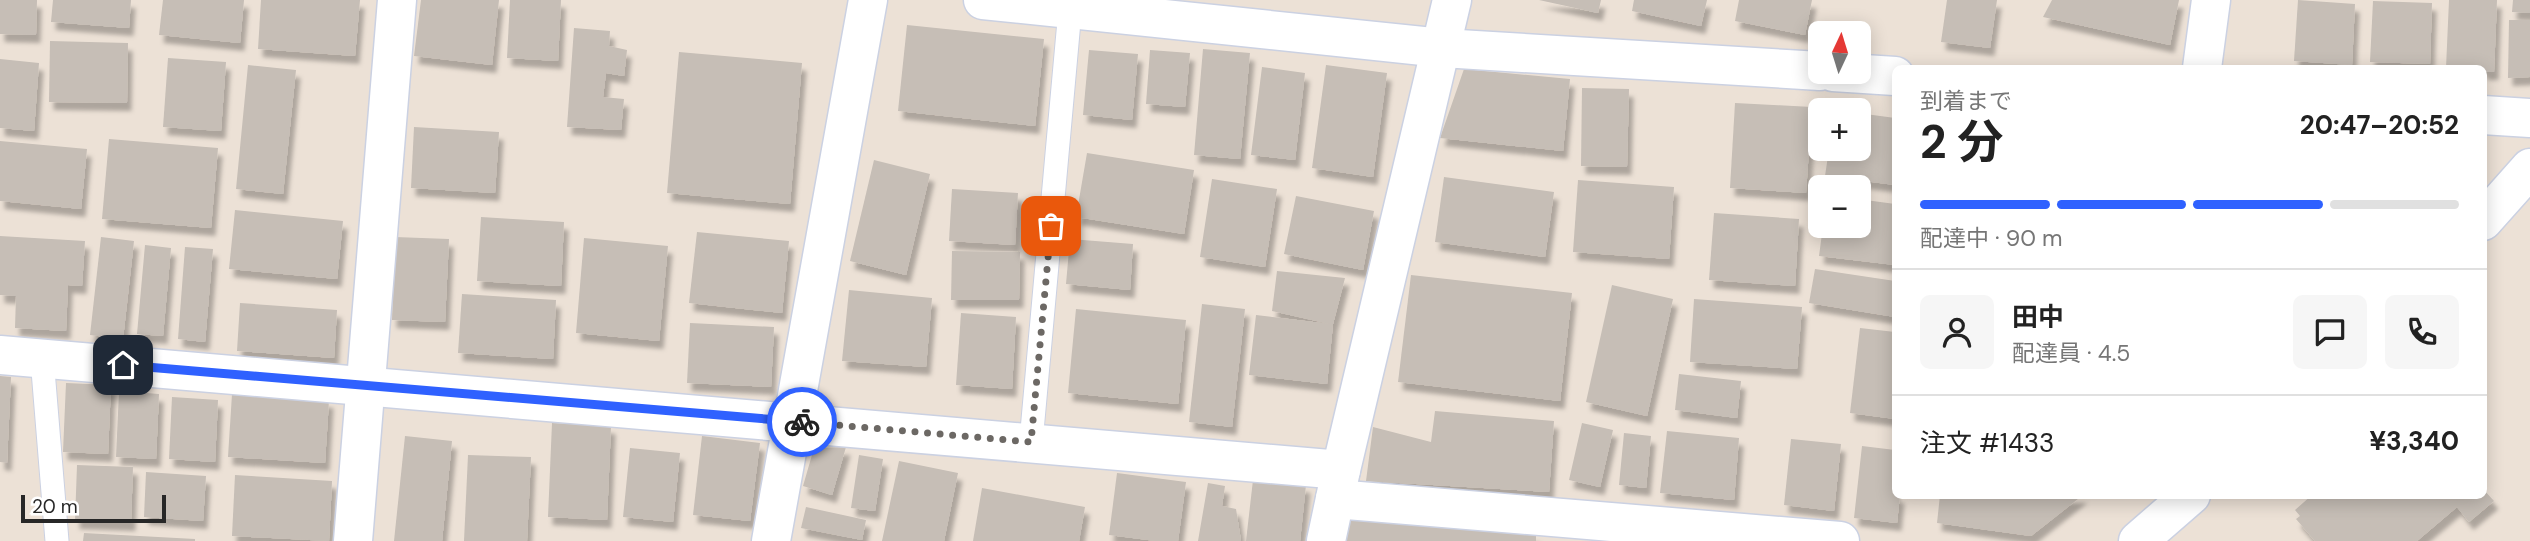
<!DOCTYPE html>
<html lang="ja">
<meta charset="utf-8">
<style>
body{margin:0;font-family:"DM Sans","Noto Sans JP",sans-serif;background:#f6f6f6;color:#222;height:100vh;display:flex;flex-direction:column;font-size:26px;white-space:nowrap}
*{box-sizing:border-box;margin:0}
p{font-size:23px;color:#767676}
.icon{flex:none;width:38px;height:38px;fill:none;stroke:currentColor;stroke-width:2;stroke-linecap:round;stroke-linejoin:round}
.map{position:relative;flex:1;overflow:hidden}
.panel{position:absolute;left:1892px;top:65px;width:595px;height:434px;display:flex;flex-direction:column;background:#fff;border-radius:10px;box-shadow:0 4px 18px #0003}
.panel>*{flex:none}
.needle{width:46px;rotate:4deg}
.tools{position:absolute;left:1808px;top:21px;display:grid;gap:14px}
.tools a{display:grid;place-items:center;width:63px;height:63px;border-radius:10px;background:#fff;box-shadow:0 4px 18px #0003;font-size:35px}
.scale{position:absolute;left:21px;bottom:18px;width:145px;box-sizing:border-box;padding-left:7px;border:4px solid #272727;border-top:0;font-size:19px;line-height:24px;white-space:nowrap;color:#272727;-webkit-text-stroke:5px #fff;paint-order:stroke}
.pin{position:absolute;display:grid;place-items:center;width:60px;height:60px;color:#fff;margin:-30px;border-radius:14px;box-shadow:0 4px 10px #0006}
.courier{position:absolute;display:grid;place-items:center;width:70px;height:70px;margin:-35px;border:5px solid #2f61ff;border-radius:50%;background:#fff;color:#222;box-shadow:0 2px 9px #0007}
.head em{font-style:normal;font-weight:700}
.head div{display:flex;flex-direction:column-reverse}
.head{display:flex;align-items:center;justify-content:space-between;height:119px;padding:0 28px}
h1{font-size:46px;font-weight:700;line-height:52px}
.bar{display:grid;grid-template-columns:repeat(4,1fr);gap:10px 7px;align-content:center;height:84px;padding:0 28px}
.bar i{height:9px;border-radius:5px;background:#e0e0e0}
.bar .current{background:#2f61ff}
.bar p{grid-column:span 4}
.line{display:flex;align-items:center;gap:18px;padding:0 28px;border-top:2px solid #e0e0e0}
.line div{flex:1}
.round{display:grid;place-items:center;flex:none;width:74px;height:74px;border-radius:10px;background:#f6f6f6}
.map>svg:first-child{display:block}
.building{fill:#c6beb6;filter:url(#shadow)}
.lines{fill:none;stroke-linecap:round;stroke-linejoin:round}
.service-casing{stroke:#cbd1e2;stroke-width:25}
.minor-casing{stroke:#cbd1e2;stroke-width:41}
.secondary-casing{stroke:#cbd1e2;stroke-width:41}
.service{stroke:#fff;stroke-width:23}
.minor{stroke:#fff;stroke-width:38}
.secondary{stroke:#fff;stroke-width:38}
.done{stroke:#6c6864;stroke-width:7;stroke-dasharray:0 12.6}
.route{stroke:#2f61ff;stroke-width:9}
</style>
<div class="map">
<svg width="2530" height="541" viewBox="0 0 2530 541">
<defs>
<filter id="shadow"><feDropShadow dx="4.5" dy="8" stdDeviation="2" flood-color="#0004"/></filter>
</defs>
<rect width="100%" height="100%" fill="#ece1d6"/>
<g class="building">
<polygon points="0,0 37,0 36,35 0,34"/>
<polygon points="53,0 131,0 129,28 51,22"/>
<polygon points="163,0 244,0 240,43 159,35"/>
<polygon points="261,0 360,0 355,56 258,49"/>
<polygon points="421,0 499,0 492,65 414,56"/>
<polygon points="510,0 561,0 558,61 507,58"/>
<polygon points="1539,0 1601,0 1598,13"/>
<polygon points="1634,0 1707,0 1701,26 1632,11"/>
<polygon points="1739,0 1812,0 1805,35 1735,21"/>
<polygon points="1947,0 1997,0 1990,48 1941,42"/>
<polygon points="2052,0 2179,0 2170,45 2043,17"/>
<polygon points="2298,0 2355,4 2352,65 2294,61"/>
<polygon points="2449,0 2497,0 2494,72 2483,72 2483,68 2446,68"/>
<polygon points="2513,0 2530,0 2530,13 2512,12"/>
<polygon points="2373,1 2432,3 2430,64 2370,62"/>
<polygon points="2509,20 2530,20 2530,77 2508,78"/>
<polygon points="907,25 1044,39 1035,126 898,111"/>
<polygon points="574,28 610,31 609,46 627,50 624,76 606,73 603,97 624,99 621,130 567,127"/>
<polygon points="50,41 128,43 127,103 49,102"/>
<polygon points="1203,49 1250,53 1240,159 1194,155"/>
<polygon points="1089,50 1138,54 1132,120 1083,115"/>
<polygon points="1150,50 1190,53 1185,107 1146,104"/>
<polygon points="679,52 802,63 790,204 667,193"/>
<polygon points="168,58 226,62 221,131 163,127"/>
<polygon points="0,59 39,63 34,131 0,128"/>
<polygon points="248,65 296,70 283,194 236,189"/>
<polygon points="1326,65 1387,73 1373,177 1312,168"/>
<polygon points="1262,67 1305,73 1295,160 1251,155"/>
<polygon points="1464,69 1570,79 1563,151 1440,138"/>
<polygon points="1582,88 1629,89 1627,167 1581,166"/>
<polygon points="1735,103 1812,107 1806,193 1730,188"/>
<polygon points="1858,113 1895,118 1895,185 1825,176 1829,149 1858,149"/>
<polygon points="414,127 499,132 495,193 411,188"/>
<polygon points="109,139 218,148 211,228 102,219"/>
<polygon points="0,141 87,149 81,209 0,201"/>
<polygon points="1087,153 1194,170 1184,234 1076,217"/>
<polygon points="874,160 930,174 906,275 850,261"/>
<polygon points="1444,177 1554,192 1545,257 1435,242"/>
<polygon points="1212,179 1277,189 1265,267 1200,257"/>
<polygon points="1578,180 1674,187 1669,259 1573,252"/>
<polygon points="952,189 1018,193 1015,245 949,241"/>
<polygon points="1296,196 1374,211 1363,270 1284,254"/>
<polygon points="1858,199 1895,204 1895,265 1819,256 1823,226 1858,226"/>
<polygon points="235,210 343,221 337,279 229,269"/>
<polygon points="1714,213 1799,219 1795,286 1709,280"/>
<polygon points="481,217 564,222 561,286 477,281"/>
<polygon points="697,232 789,241 782,313 689,303"/>
<polygon points="0,236 85,241 82,286 68,285 66,331 15,328 16,296 0,295"/>
<polygon points="101,237 134,241 123,339 90,335"/>
<polygon points="395,237 449,239 445,322 392,320"/>
<polygon points="584,238 668,246 659,341 576,333"/>
<polygon points="1070,239 1133,244 1130,290 1066,284"/>
<polygon points="145,245 171,248 163,336 137,334"/>
<polygon points="185,247 213,249 205,342 178,339"/>
<polygon points="952,251 1020,252 1019,300 951,300"/>
<polygon points="1815,269 1895,281 1895,317 1809,303"/>
<polygon points="1277,271 1345,278 1333,324 1327,384 1249,375 1256,315 1330,324 1272,311"/>
<polygon points="1411,275 1572,293 1560,401 1398,382"/>
<polygon points="1612,285 1673,299 1647,416 1586,402"/>
<polygon points="849,290 932,298 926,367 842,361"/>
<polygon points="462,294 556,300 553,359 458,353"/>
<polygon points="1694,299 1802,307 1797,369 1690,362"/>
<polygon points="240,303 337,310 334,358 237,351"/>
<polygon points="1202,304 1245,309 1232,427 1189,422"/>
<polygon points="1076,309 1186,320 1178,404 1068,393"/>
<polygon points="961,313 1016,317 1012,389 956,385"/>
<polygon points="690,323 774,327 771,387 687,383"/>
<polygon points="1860,328 1895,332 1895,419 1850,413"/>
<polygon points="1679,374 1741,381 1737,418 1675,410"/>
<polygon points="0,376 11,377 7,463 0,462"/>
<polygon points="66,383 111,385 108,454 63,452"/>
<polygon points="119,391 159,394 156,459 116,457"/>
<polygon points="232,394 329,400 325,463 228,457"/>
<polygon points="172,397 218,400 215,462 169,459"/>
<polygon points="1435,411 1554,421 1549,492 1366,481 1373,427 1431,442"/>
<polygon points="552,423 611,426 607,520 548,517"/>
<polygon points="1582,423 1613,430 1600,487 1569,480"/>
<polygon points="1667,431 1739,438 1734,500 1660,493"/>
<polygon points="1624,433 1651,436 1646,488 1619,485"/>
<polygon points="405,436 452,441 442,541 394,541"/>
<polygon points="702,436 760,443 750,521 693,515"/>
<polygon points="1791,439 1841,444 1834,511 1784,505"/>
<polygon points="1862,446 1895,450 1895,495 1900,495 1897,523 1854,518"/>
<polygon points="846,447 832,495 803,486 814,448"/>
<polygon points="630,448 680,453 673,522 623,517"/>
<polygon points="468,455 531,457 527,541 464,541"/>
<polygon points="859,455 883,459 875,511 851,508"/>
<polygon points="899,461 958,473 944,541 882,541"/>
<polygon points="77,465 133,467 131,523 75,521"/>
<polygon points="146,472 206,476 203,521 144,517"/>
<polygon points="1117,473 1186,482 1178,541 1156,541 1109,535"/>
<polygon points="235,475 332,481 329,541 232,536"/>
<polygon points="1253,480 1306,485 1300,541 1246,541"/>
<polygon points="1208,483 1225,486 1222,506 1236,509 1241,541 1198,541"/>
<polygon points="982,488 1085,507 1079,541 973,541"/>
<polygon points="2483,489 2494,501 2469,522 2457,507 2417,541 2315,541 2296,519 2300,516 2295,510 2312,495 2483,495"/>
<polygon points="1940,495 2083,495 2031,536 1937,523"/>
<polygon points="806,507 866,520 862,540 801,528"/>
<polygon points="1343,516 1536,535 1536,541 1340,541"/>
<polygon points="84,533 195,539 195,541 83,541"/>
</g>
<g class="lines">
<g class="service-casing">
<g id="service">
<polyline points="42,358 57,541"/>
<polyline points="1031,442 1070,10"/>
</g>
</g>
<g class="minor-casing">
<g id="minor">
<polyline points="983,0 1442,48 1820,71"/>
<polyline points="2202,68 2211,0"/>
<polyline points="1833,72 1895,76"/>
<polyline points="2483,115 2530,118"/>
<polyline points="0,355 1341,470"/>
<polyline points="1335,499 1840,541"/>
<polyline points="353,541 397,0"/>
<polyline points="771,541 868,0"/>
<polyline points="1326,541 1341,470 1452,0"/>
</g>
</g>
<g class="secondary-casing">
<g id="secondary">
<polyline points="2483,221 2530,168"/>
<polyline points="2138,541 2191,495"/>
</g>
</g>
<use href="#service" class="service"/>
<use href="#minor" class="minor"/>
<use href="#secondary" class="secondary"/>
</g>
<g class="lines">
<polyline class="done" points="802,422 1031,442 1051,226"/>
<polyline class="route" points="123,365 802,422"/>
</g>
</svg>
<div class="tools">
<a><svg class="needle" viewBox="-14 -14 28 28"><path d="M0-13l5 13h-10z" fill="#e53935"/><path d="M0 13l5-13h-10z" fill="#767676"/></svg></a>
<a>+</a>
<a>−</a>
</div>
<div class="scale">20 m</div>
<div class="pin" style="left:1051px;top:226px;background:#ea580c"><svg class="icon" aria-label="bag" viewBox="0 0 24 24"><path d="M5 8h14l-1 12H6zM9 8a3 3 0 0 1 6 0"/></svg></div>
<div class="pin" style="left:123px;top:365px;background:#1f2937"><svg class="icon" aria-label="home" viewBox="0 0 24 24"><path d="M3 11l9-7 9 7M6 9v11h12V9"/></svg></div>
<div class="courier" style="left:802px;top:422px"><svg class="icon" aria-label="bike" viewBox="0 0 24 24"><circle cx="6" cy="16" r="4"/><circle cx="18" cy="16" r="4"/><path d="M6 16l4-8h5l3 8M10 8l3 8H6M13 5h3"/></svg></div>
<section class="panel">
<div class="head"><div><h1>2 分</h1><p>到着まで</p></div><em>20:47–20:52</em></div>
<div class="bar"><i class="current"></i><i class="current"></i><i class="current"></i><i></i><p>配達中 · 90 m</p></div>
<div class="line" style="height:126px"><a class="round"><svg class="icon" aria-label="person" viewBox="0 0 24 24"><circle cx="12" cy="8" r="4"/><path d="M4 21q1-7 8-7t8 7"/></svg></a><div><b>田中</b><p>配達員 · 4.5</p></div><a class="round"><svg class="icon" aria-label="chat" viewBox="0 0 24 24"><path d="M4 5h16v11H9l-5 4z"/></svg></a><a class="round"><svg class="icon" aria-label="phone" viewBox="0 0 24 24"><path d="M5 4h4l2 5-3 2q2 4 5 5l2-3 5 2v4C11 20 4 13 5 4z"/></svg></a></div>
<div class="line" style="height:91px"><div>注文 #1433</div><b>¥3,340</b></div>
</section>
</div>
